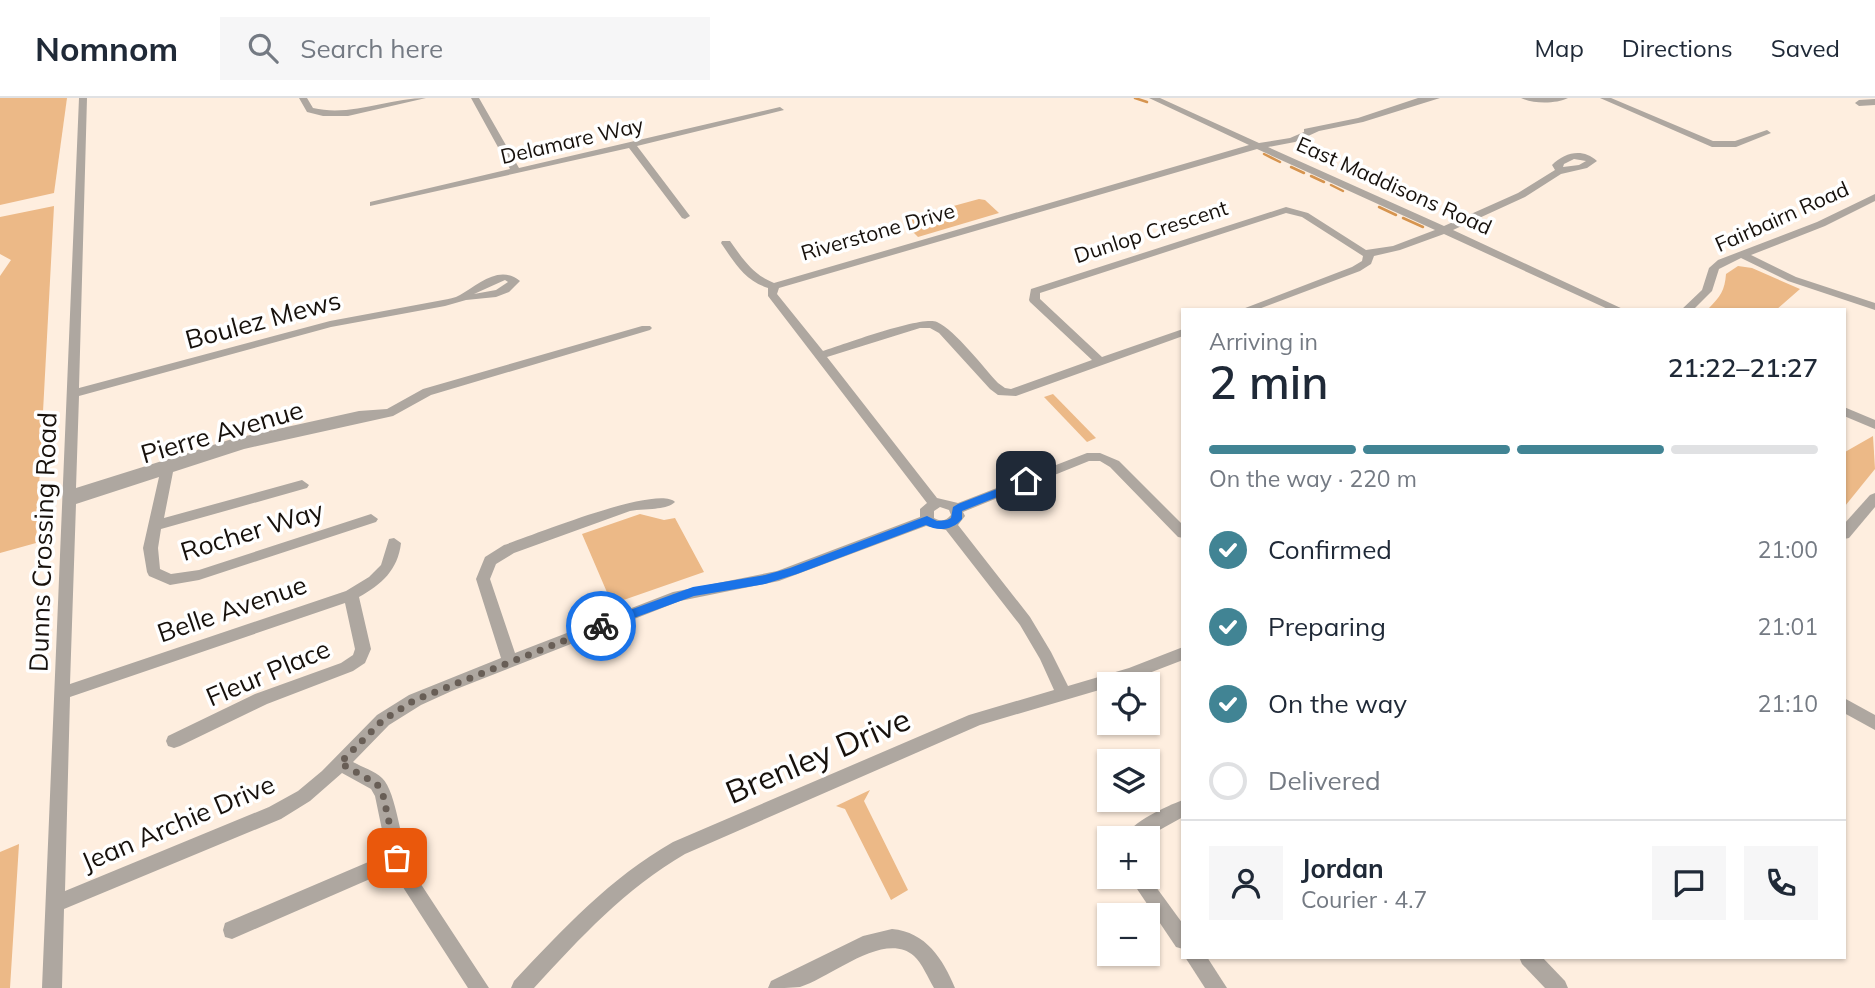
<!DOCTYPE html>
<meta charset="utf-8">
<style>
body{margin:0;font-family:Mulish,sans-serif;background:#f6f6f7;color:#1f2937;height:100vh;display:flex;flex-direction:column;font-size:26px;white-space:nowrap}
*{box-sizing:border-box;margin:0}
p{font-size:23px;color:#747a83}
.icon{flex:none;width:38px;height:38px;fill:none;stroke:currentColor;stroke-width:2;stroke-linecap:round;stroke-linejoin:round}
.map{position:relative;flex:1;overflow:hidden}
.drawer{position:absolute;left:1181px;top:210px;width:665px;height:651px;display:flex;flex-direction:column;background:#fff;border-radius:0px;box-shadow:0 2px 5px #0004}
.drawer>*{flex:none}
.tools{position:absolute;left:1097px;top:574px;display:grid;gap:14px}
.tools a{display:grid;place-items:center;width:63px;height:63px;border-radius:0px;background:#fff;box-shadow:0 2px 5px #0004;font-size:35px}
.pin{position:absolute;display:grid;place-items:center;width:60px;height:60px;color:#fff;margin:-30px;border-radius:14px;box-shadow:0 4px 10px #0006}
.courier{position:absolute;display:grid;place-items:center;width:70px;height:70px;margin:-35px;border:5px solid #1a73e8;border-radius:50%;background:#fff;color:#222;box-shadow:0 2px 9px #0007}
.headline em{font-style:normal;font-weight:600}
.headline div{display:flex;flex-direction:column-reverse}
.headline{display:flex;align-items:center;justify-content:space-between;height:119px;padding:0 28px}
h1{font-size:46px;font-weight:600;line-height:52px}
.bar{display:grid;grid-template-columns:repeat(4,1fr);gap:10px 7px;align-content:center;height:84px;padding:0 28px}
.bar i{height:9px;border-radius:5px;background:#e0e1e3}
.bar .active{background:#418494}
.bar p{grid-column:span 4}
.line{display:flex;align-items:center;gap:18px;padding:0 28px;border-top:2px solid #e0e1e3}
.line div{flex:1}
.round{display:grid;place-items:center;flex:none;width:74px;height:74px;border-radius:0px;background:#f6f6f7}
ol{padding:0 28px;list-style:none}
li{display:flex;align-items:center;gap:21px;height:77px}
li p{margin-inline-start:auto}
li .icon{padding:7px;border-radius:50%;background:#418494;color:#fff;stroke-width:4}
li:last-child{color:#747a83}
li i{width:38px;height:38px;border:4px solid #e0e1e3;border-radius:50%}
header{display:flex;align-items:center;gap:42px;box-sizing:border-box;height:98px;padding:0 35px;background:#fff;border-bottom:2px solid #e0e1e3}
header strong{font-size:33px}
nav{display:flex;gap:38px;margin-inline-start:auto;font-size:24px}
.search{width:490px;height:63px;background:#f6f6f7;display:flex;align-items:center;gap:18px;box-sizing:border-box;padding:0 24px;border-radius:0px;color:#747a83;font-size:26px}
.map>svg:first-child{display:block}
.green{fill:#ecb987}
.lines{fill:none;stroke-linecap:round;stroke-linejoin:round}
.stream{stroke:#d6944f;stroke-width:2.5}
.minor{fill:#aea7a0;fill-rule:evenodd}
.route{fill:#1a73e8}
.done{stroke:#685e56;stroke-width:7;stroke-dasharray:0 12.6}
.labels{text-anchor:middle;stroke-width:7;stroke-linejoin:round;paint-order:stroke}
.far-street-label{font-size:21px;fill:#17110c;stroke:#fff}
.street-label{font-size:26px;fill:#17110c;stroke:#fff}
.near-street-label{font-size:32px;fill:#17110c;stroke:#fff}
</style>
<header>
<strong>Nomnom</strong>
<div class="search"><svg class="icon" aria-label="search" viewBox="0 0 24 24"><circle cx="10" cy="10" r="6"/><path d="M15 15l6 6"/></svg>Search here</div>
<nav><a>Map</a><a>Directions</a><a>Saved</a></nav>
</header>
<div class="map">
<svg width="1875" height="890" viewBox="0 0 1875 890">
<rect width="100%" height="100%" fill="#feeedf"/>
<g class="green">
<polygon points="0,0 67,0 54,95 0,107"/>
<polygon points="979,101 985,102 999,115 918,139 904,125 906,121"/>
<polygon points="54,108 36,445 0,455 0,178 11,162 0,156 0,119"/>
<path d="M1738,168L1752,170L1800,191L1776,212L1709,210C1720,199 1725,192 1726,176Z"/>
<polygon points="1053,296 1096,340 1087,344 1044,299"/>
<polygon points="1873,338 1875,371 1845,408 1845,354"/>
<polygon points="640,416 664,422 675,420 704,474 612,506 582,436"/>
<polygon points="870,692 864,703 908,792 891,802 845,711 836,708"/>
<polygon points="19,746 10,890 0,890 0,754"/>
</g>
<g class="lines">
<g class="stream">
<polyline points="1135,0 1147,4"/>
<polyline points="1264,56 1280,64"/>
<polyline points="1291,69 1304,75"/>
<polyline points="1311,78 1324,84"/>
<polyline points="1331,87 1343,93"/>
<polyline points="1379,109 1396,117"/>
<polyline points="1403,120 1423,129"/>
</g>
<g class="minor">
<path d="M79,0H87L79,290L330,223L443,202C448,201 455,200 460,197C478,187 499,166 520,183L509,194L496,199L466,202L445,208L331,229L79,298L76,390L232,341L359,313L387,311L423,291L642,228H650L652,230L650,232L431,297L393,318L244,351L173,374L164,420L302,382L309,387L307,390L161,431L158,450L160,471L171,476L199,472L371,416L378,421L376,424L199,482L170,487L149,478L147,474L143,450L159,379L76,406L70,586L346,493L369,479L381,467L389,441L394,440L401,445C398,472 381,487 359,499L371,551L365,565L353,573L267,606L180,648L174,650L168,648L166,643L168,638L255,596L341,565L353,557L355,551L345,505L70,599L65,793L269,709L298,693L322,673L377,617L409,597L501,560L476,481L485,459L504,447C531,438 658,386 675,404C666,413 643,410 630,413L514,455L496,466L490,481L515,555L673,494L777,473L920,419V411L927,405L768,198V190C745,183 734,164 721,145L722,143H730C742,160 753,177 774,185L1249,47L1149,0H1160L1259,45L1290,40L1304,34V31L1358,20L1418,0H1440L1363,24L1319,33L1295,44L1268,49L1444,128L1518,95L1555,72L1552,67C1565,54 1583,50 1597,63L1587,70L1561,76L1525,99L1453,132L1625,212H1610L1444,136L1400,152L1374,158L1371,166L1360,173L1256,212H1240L1352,169L1362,163L1363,158L1302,119L1286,115L1040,195V201L1102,259L1183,231V238L1016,298L998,297L990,291L939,235L930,230H920L827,259L937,400L958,405L1087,355H1100L1119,363L1183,427V440L1178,439L1110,369L1100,363H1089L963,414L965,418L958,427L1030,519L1051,554L1068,588L1129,570L1183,549V562L1131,582L1110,586V589L1106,590L980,627L685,756C625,791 581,839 534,890H511L514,883C563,831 610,780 673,744L969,617L1054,592L1040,561L1020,527L946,432L926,428L779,483L680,503L454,592L421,607L389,627L353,664C362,669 375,673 382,680C397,694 401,749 411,771L489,890H468L399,783L393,771L232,841L225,839L223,832L225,825L387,756L375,698L371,691L342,675L310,703L281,721L64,811L62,890H42ZM1257,51L1435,132L1393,148L1366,152L1308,115L1286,109L1031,191L1029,202L1030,204L1092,262L1011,291L1005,290L998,285C983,269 956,233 937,224C922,217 842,247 823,253L777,196L779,190ZM1574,61L1586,63L1579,67L1563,69L1564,66ZM505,182L508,184L496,192L474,196ZM940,409L949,412L951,417C946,423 941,424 934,420V413Z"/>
<path d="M299,0H307L313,10C351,19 388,0 426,0L348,18H323L307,14Z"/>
<polygon points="471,0 479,0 519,70 780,9 784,12 637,48 690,118 685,121 682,120 629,50 370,108 370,104 510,71"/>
<path d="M1521,0H1568C1556,6 1533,6 1521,0Z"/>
<polygon points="1600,0 1611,0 1713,43 1735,43 1767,32 1771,35 1736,49 1712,49"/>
<polygon points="1875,1 1875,7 1859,8 1855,5 1859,2"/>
<polygon points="1875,96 1875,103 1825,128 1751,157 1796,179 1875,205 1875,212 1788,183 1741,160 1719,171 1712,193 1693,212 1681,212 1702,192 1709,170 1718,162 1817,124"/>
<polygon points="1844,309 1875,322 1875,331 1844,318"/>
<polygon points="1875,395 1875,409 1849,440 1844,441 1844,426 1870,397"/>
<polygon points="1844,600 1875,617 1875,632 1844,615"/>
<path d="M1183,702V719L1145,740H1124C1131,724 1167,708 1183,702Z"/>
<polygon points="1148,778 1183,826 1183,851 1176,849 1129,779"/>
<path d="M892,831C926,834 943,861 955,890H934C928,880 922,865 914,858C884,832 831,880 800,889C791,890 778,890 768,890L771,883L863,838Z"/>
<polygon points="1185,859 1207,859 1227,890 1205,890"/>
<polygon points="1519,859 1542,859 1565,883 1568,890 1545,890 1522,866"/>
</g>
</g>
<path class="route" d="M1026,380L1030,381V386L962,413V421C953,432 938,434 926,427L797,476L765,486L694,498L601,532L595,528L597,524L693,489L765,477L790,470L927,418L937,423L947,422L951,420L953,409L958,406Z"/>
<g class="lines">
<polyline class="done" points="397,760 383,697 377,686 340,665 383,622 415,602 601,528"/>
</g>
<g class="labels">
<g class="far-street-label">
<text transform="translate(572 43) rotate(-13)" y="7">Delamare Way</text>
<text transform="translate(1394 88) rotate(24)" y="7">East Maddisons Road</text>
<text transform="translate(1782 119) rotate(-24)" y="7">Fairbairn Road</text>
<text transform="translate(878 134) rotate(-16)" y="7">Riverstone Drive</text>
<text transform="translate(1151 134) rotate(-18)" y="7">Dunlop Crescent</text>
</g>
<g class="street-label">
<text transform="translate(263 222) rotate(-15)" y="9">Boulez Mews</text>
<text transform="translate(222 334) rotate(-16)" y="9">Pierre Avenue</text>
<text transform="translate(252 433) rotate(-17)" y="9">Rocher Way</text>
<text transform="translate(43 444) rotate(-88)" y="9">Dunns Crossing Road</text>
<text transform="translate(232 511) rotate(-19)" y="9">Belle Avenue</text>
<text transform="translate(268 575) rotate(-23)" y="9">Fleur Place</text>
<text transform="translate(178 725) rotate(-23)" y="9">Jean Archie Drive</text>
</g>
<g class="near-street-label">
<text transform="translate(818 658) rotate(-23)" y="11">Brenley Drive</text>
</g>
</g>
</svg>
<div class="tools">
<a><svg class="icon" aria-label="locate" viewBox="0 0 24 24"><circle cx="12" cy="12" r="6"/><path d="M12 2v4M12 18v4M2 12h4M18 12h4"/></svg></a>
<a><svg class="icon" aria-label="layers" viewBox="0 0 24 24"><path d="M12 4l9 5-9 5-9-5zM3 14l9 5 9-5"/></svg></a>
<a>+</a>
<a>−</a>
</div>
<div class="pin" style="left:397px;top:760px;background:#ea580c"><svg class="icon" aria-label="bag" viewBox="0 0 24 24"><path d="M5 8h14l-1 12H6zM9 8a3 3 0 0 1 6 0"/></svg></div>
<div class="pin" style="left:1026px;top:383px;background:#1f2937"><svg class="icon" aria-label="home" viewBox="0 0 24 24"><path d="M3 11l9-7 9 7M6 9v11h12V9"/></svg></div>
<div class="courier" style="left:601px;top:528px"><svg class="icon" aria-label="bike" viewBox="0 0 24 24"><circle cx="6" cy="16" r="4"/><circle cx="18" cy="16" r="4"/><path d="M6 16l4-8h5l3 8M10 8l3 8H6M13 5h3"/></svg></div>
<section class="drawer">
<div class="headline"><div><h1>2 min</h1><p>Arriving in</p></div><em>21:22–21:27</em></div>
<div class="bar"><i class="active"></i><i class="active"></i><i class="active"></i><i></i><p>On the way · 220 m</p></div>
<ol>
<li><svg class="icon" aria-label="check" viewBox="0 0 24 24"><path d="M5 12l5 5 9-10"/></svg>Confirmed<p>21:00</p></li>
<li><svg class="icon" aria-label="check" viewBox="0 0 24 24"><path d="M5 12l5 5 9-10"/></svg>Preparing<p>21:01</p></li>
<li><svg class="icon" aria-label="check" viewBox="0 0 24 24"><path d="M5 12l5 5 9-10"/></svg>On the way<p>21:10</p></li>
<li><i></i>Delivered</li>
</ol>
<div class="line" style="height:126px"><a class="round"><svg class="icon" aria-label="person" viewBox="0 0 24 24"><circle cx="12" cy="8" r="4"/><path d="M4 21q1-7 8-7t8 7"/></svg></a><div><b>Jordan</b><p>Courier · 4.7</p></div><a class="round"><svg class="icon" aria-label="chat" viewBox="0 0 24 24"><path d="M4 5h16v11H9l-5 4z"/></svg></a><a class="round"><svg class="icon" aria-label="phone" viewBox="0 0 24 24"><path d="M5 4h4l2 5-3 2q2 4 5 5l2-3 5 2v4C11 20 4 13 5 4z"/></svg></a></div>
</section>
</div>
